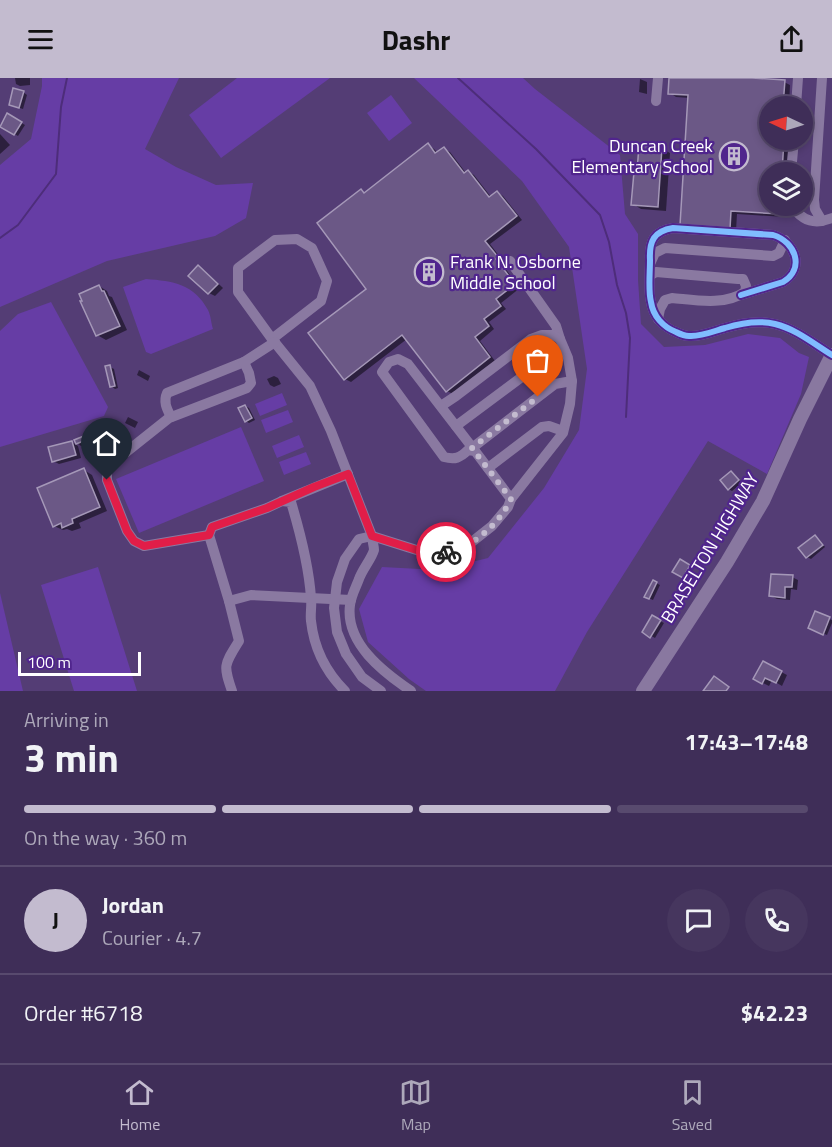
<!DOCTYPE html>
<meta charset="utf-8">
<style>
body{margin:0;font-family:"Titillium Web",sans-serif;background:#46365e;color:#f1f3f6;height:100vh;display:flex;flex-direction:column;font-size:22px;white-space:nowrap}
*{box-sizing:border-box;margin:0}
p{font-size:20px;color:#ada8ba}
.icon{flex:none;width:33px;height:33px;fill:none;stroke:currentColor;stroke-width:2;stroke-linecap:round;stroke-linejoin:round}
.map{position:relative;height:613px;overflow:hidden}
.drawer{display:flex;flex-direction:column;background:#3f2e58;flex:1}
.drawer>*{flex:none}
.needle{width:39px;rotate:274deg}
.buttons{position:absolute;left:759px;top:18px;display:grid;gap:12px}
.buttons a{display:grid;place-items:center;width:54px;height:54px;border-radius:50%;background:#3f2e58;box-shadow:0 3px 9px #0003,0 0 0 2px #584a6e;font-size:30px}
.scale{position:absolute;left:18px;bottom:15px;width:123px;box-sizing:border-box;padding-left:6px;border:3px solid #fff;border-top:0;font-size:16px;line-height:21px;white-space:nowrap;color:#fff;-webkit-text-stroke:4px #50258d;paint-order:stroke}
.pin{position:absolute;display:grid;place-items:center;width:51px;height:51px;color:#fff;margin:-62px -26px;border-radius:50% 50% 50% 0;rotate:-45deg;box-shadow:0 0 6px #0007}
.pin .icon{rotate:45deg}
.courier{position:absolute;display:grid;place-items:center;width:60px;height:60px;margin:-30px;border:4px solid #e11d48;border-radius:50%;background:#fff;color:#222;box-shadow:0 2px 8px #0007}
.overview em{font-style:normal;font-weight:700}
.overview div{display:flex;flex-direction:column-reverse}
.overview{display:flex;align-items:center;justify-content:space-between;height:102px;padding:0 24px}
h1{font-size:39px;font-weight:700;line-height:45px}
.bar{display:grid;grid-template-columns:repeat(4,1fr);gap:9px 6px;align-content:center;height:72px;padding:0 24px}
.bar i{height:8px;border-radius:4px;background:#584a6e}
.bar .on{background:#c3bbcf}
.bar p{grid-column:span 4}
.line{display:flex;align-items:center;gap:15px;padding:0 24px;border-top:2px solid #584a6e}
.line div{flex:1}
.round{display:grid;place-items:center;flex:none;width:63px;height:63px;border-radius:32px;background:#46365e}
header{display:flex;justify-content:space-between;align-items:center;height:78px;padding:0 24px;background:#c3bbcf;color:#111;font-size:27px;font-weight:700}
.tabs{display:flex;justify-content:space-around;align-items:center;height:84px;border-top:2px solid #584a6e;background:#3f2e58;font-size:16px;color:#ada8ba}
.tabs a{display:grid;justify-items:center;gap:3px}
.tabs .on{color:#c3bbcf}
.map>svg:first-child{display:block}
.green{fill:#663da5}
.shadow{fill:#0007}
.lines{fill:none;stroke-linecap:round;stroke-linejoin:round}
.stream{stroke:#4d2d7a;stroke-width:2}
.building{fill:#6b5886;stroke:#a598b8;stroke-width:1.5}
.minor{stroke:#8a79a1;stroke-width:10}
.major{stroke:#8978a0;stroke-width:14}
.cycleway-casing{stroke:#50258d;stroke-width:10}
.cycleway{stroke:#80bcff;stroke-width:6}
.done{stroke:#c3bbcf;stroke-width:6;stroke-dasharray:0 10.8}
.route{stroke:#e11d48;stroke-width:8}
.labels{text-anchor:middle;stroke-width:4.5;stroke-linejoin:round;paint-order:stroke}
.poi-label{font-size:18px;fill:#fff;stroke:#50258d;text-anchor:end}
.street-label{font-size:18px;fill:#fff;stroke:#50258d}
</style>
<header><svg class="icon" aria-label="menu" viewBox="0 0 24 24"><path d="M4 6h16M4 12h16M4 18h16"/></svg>Dashr<svg class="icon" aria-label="share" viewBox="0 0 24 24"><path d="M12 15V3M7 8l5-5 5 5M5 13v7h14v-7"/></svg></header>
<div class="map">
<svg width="832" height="613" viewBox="0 0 832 613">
<rect width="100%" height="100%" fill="#543d75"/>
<g class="green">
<polygon points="42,0 179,0 145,71 176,89 216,107 253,105 246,140 215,158 107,183 0,229 0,87 31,61 42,8"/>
<polygon points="237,0 330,0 221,80 189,37"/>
<polygon points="414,0 523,0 535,11 620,77 625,136 638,156 638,202 641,246 664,269 705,267 748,256 780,260 799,275 809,279 801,316 767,396 708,363 587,554 555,613 426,613 409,601 368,564 359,531 382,489 439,492 488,480 544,410 579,352 587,291 569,169 522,103"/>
<polygon points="391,17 412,45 389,63 367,35"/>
<path d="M146,201C173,203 194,206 208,232C211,238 211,245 213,251L151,276L146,274L123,209Z"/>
<polygon points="51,224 108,329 104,338 0,369 0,253 18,236"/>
<polygon points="282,315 287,327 260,338 255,326"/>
<polygon points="288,332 293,344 266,355 261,342"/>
<polygon points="241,349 264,403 139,455 116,401"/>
<polygon points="299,357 304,369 277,380 272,368"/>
<polygon points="306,374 311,386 284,397 279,384"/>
<polygon points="98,489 137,613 74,613 41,507"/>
<polygon points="0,515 23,613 0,613"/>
</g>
<g class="shadow">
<polygon points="15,0 30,0 30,7 20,8 16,6"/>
<polygon points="671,0 741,0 784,4 790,7 789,28 770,28 770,62 790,62 788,94 770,94 770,128 785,128 785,139 737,136 736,153 688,150 690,20 676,19 670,15"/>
<polygon points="640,1 647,4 647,16 639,14"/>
<polygon points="23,14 27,17 23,31 14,28"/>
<polygon points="8,37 25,47 18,58 1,48"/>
<polygon points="0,56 10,67 0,76"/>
<polygon points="428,67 434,71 438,75 444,71 450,74 466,95 468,93 474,97 491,119 497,114 503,118 522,142 490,166 503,183 501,185 520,210 501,225 506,231 489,244 494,251 480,263 495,283 453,316 447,313 407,261 351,304 345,301 368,211 361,113 366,115"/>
<polygon points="661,70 670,75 666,133 641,131 633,126"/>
<polygon points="198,189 204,192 223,210 215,218 209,215"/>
<polygon points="99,208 107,213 109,218 112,219 127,252 106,262 97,257"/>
<polygon points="110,289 114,291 118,310 115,311 111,308"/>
<polygon points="139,292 150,298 148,303 137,297"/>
<polygon points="274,298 278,300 281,306 274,309 270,307 267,301"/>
<polygon points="245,328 249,330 255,342 249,345 246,343"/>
<polygon points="128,339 138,344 135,350 125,345"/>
<polygon points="111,351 114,353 117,359 108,363 104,361"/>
<polygon points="94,355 98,357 99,360 81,368 77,365"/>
<polygon points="72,364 78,368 81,380 59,386 53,383"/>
<polygon points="84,392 92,397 107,433 79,445 81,450 72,453 67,451 63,452 54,448"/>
<polygon points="732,395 735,397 742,405 732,413 728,411"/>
<polygon points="815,459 819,461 825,469 811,481 807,479"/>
<polygon points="680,483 693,491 687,501 674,493"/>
<polygon points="792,499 798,502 797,512 791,511 790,522 777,521 771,518"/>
<polygon points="654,504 660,507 653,522 646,519"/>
<polygon points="652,539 664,545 655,560 644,554"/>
<polygon points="829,541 832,542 832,545 827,557 814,552"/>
<polygon points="764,585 787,597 782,608 772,602 769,608 755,601"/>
</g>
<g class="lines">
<g class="stream">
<polyline points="458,0 536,71 600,137 609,164 617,207 626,235 630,260 626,339"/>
<polyline points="0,160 18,147 56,96 61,29 67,0"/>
</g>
</g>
<g class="building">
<polygon points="669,0 752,0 785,2 783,28 770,28 770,38 768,38 767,45 770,45 770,62 784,62 782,94 770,94 770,128 780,128 779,136 731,133 730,151 680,147 688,17 668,16"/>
<polygon points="13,10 24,13 19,30 9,27"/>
<polygon points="7,35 22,44 14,57 0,49"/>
<polygon points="428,65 435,75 444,69 464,95 468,92 489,119 497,113 517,138 485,163 498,179 496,181 515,206 496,221 501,228 484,241 489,248 475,259 490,279 446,314 402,257 344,302 308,255 366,211 317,145 361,111 364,115"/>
<polygon points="639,67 662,69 658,129 631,127 634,94 637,94"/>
<polygon points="198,187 218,206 208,216 188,198"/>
<polygon points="99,207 102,213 104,213 120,248 96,258 80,223 82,223 79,216"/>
<polygon points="110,287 115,308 110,309 105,288"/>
<polygon points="245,327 252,340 245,344 238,330"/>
<polygon points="111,350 114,357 103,362 100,354"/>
<polygon points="94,354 96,358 76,366 74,362"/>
<polygon points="72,363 76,377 52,384 48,369"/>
<polygon points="84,390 100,429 72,441 73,445 62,450 61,445 53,449 37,410"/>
<polygon points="731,393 739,402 728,412 720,402"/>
<polygon points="815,457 823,467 806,480 798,470"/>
<polygon points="680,481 690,487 683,500 672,494"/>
<polygon points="771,496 793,497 792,509 785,509 785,520 769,518"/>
<polygon points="653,502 657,504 649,521 644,519"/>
<polygon points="815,533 830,539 823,557 808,550"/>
<polygon points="652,537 661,542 650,560 642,554"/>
<polygon points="763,583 782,593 776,605 765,600 762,606 753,601"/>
<polygon points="714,598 729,609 726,613 703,613"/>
</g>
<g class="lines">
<g class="minor">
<polyline points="656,23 658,0"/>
<polyline points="796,28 798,0"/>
<polyline points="791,94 794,62"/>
<path d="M792,128C802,143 815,147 832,140"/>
<polyline points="822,143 815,131 814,122 822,0"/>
<polyline points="510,183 556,248 560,261"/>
<polyline points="650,186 655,175 665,170 773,178 779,175 785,162"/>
<path d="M651,197L656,194L738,201H743L746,208L745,214C724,228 695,222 672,220L665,222L660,231L658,241"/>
<path d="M741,217L783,204C805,191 796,164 773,157L673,150C654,153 649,163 650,182C650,195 648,213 651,224C653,238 663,249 676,254C680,256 685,258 689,258C701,259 714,253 725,250C741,245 759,242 775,246C796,251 814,266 832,277"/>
<path d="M272,261L321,223L327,203L312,170L297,161L275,162L238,190V214L272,261L310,308L331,353L372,458C372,462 374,468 374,472C372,480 362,492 359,501C356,509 351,518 350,527C345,565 383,594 411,613"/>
<polyline points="441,328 456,318 531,261 542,257 553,257 560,261 568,280 572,303 570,326 563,355 511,421"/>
<path d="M171,339C167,331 163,324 167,315L244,284"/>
<polyline points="456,348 554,275 564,271"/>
<polyline points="472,370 555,306 572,303"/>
<polyline points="488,390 542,349 549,348 563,353"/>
<polyline points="282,423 348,396"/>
<polyline points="209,457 144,468 134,463 127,453 107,402 107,392 115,383 169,340 247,310 251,305 249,295 244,284 275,264"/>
<path d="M229,523L209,457L212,449L267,430L282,423L291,424C300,454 309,489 311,520C312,528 310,536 311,543C314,570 326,594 345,613"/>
<path d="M232,613C223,587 224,587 239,563L229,523L251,517L351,522"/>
<path d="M381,613L362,599L346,576L337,554L334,530L337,504L345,481L359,461L372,458L423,474H446L468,467L492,448L508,429L511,421L475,373L468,372C460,380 455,382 444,379L382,294L389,284L398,281L408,286L475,373"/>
</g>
<polyline class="major" points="643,613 727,484 763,423 800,341 832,277"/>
<g class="cycleway-casing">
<path id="cycleway" d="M741,217L783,204C805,191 796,164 773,157L673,150C654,153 649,163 650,182C650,195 648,213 651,224C653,238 663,249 676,254C680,256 685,258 689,258C701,259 714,253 725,250C741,245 759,242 775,246C796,251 814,266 832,277"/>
</g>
<use href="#cycleway" class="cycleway"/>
</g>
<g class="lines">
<path class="done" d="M446,474C453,472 462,470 469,466C486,456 503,439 511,421L472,370L538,319"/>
<polyline class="route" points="107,402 127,453 134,463 144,468 209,457 212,449 267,430 314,409 348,396 372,458 423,474 446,474"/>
</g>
<defs>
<g id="building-ring" transform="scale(1.5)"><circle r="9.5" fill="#50258d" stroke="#c3bbcf" stroke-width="1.5"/><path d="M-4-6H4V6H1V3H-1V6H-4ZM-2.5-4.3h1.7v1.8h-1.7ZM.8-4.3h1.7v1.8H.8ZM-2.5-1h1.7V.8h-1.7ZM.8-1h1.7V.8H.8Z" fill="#c3bbcf"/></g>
</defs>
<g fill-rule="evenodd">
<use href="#building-ring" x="734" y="78"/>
<use href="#building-ring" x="429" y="194"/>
</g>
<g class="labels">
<g class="poi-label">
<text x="713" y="74">Duncan Creek<tspan x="713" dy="21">Elementary School</tspan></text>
<text x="450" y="190" text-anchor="start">Frank N. Osborne<tspan x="450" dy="21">Middle School</tspan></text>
</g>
<g class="street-label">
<text transform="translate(710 470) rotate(-59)" y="6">BRASELTON HIGHWAY</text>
</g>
</g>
</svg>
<div class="buttons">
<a><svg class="needle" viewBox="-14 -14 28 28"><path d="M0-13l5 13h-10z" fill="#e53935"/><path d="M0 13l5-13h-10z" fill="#ada8ba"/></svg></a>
<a><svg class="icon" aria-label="layers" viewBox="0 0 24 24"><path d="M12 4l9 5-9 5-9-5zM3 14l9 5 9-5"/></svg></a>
</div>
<div class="scale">100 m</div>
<div class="pin" style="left:538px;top:319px;background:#ea580c"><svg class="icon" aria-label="bag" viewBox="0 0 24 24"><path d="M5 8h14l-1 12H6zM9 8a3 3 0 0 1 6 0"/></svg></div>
<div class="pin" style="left:107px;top:402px;background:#1f2937"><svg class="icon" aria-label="home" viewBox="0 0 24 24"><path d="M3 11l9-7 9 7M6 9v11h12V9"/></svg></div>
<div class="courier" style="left:446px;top:474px"><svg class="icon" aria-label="bike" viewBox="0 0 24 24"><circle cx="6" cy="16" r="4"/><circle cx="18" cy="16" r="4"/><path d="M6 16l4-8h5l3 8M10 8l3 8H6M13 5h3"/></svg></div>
</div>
<section class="drawer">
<div class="overview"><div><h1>3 min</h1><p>Arriving in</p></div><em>17:43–17:48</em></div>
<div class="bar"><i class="on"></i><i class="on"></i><i class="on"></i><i></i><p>On the way · 360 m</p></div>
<div class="line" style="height:108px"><b class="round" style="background:#c3bbcf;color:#111">J</b><div><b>Jordan</b><p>Courier · 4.7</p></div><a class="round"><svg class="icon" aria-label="chat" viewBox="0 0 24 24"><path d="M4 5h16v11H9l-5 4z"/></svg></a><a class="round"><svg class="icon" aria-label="phone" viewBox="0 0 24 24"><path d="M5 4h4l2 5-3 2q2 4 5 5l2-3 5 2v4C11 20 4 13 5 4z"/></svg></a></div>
<div class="line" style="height:78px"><div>Order #6718</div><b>$42.23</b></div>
</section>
<nav class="tabs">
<a class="on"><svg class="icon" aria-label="home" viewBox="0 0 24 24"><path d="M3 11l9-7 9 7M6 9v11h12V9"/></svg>Home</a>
<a><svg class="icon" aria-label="map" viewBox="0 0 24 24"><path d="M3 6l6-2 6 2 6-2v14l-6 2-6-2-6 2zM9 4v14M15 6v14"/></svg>Map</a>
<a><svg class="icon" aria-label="saved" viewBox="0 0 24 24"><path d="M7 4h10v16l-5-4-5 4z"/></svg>Saved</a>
</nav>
